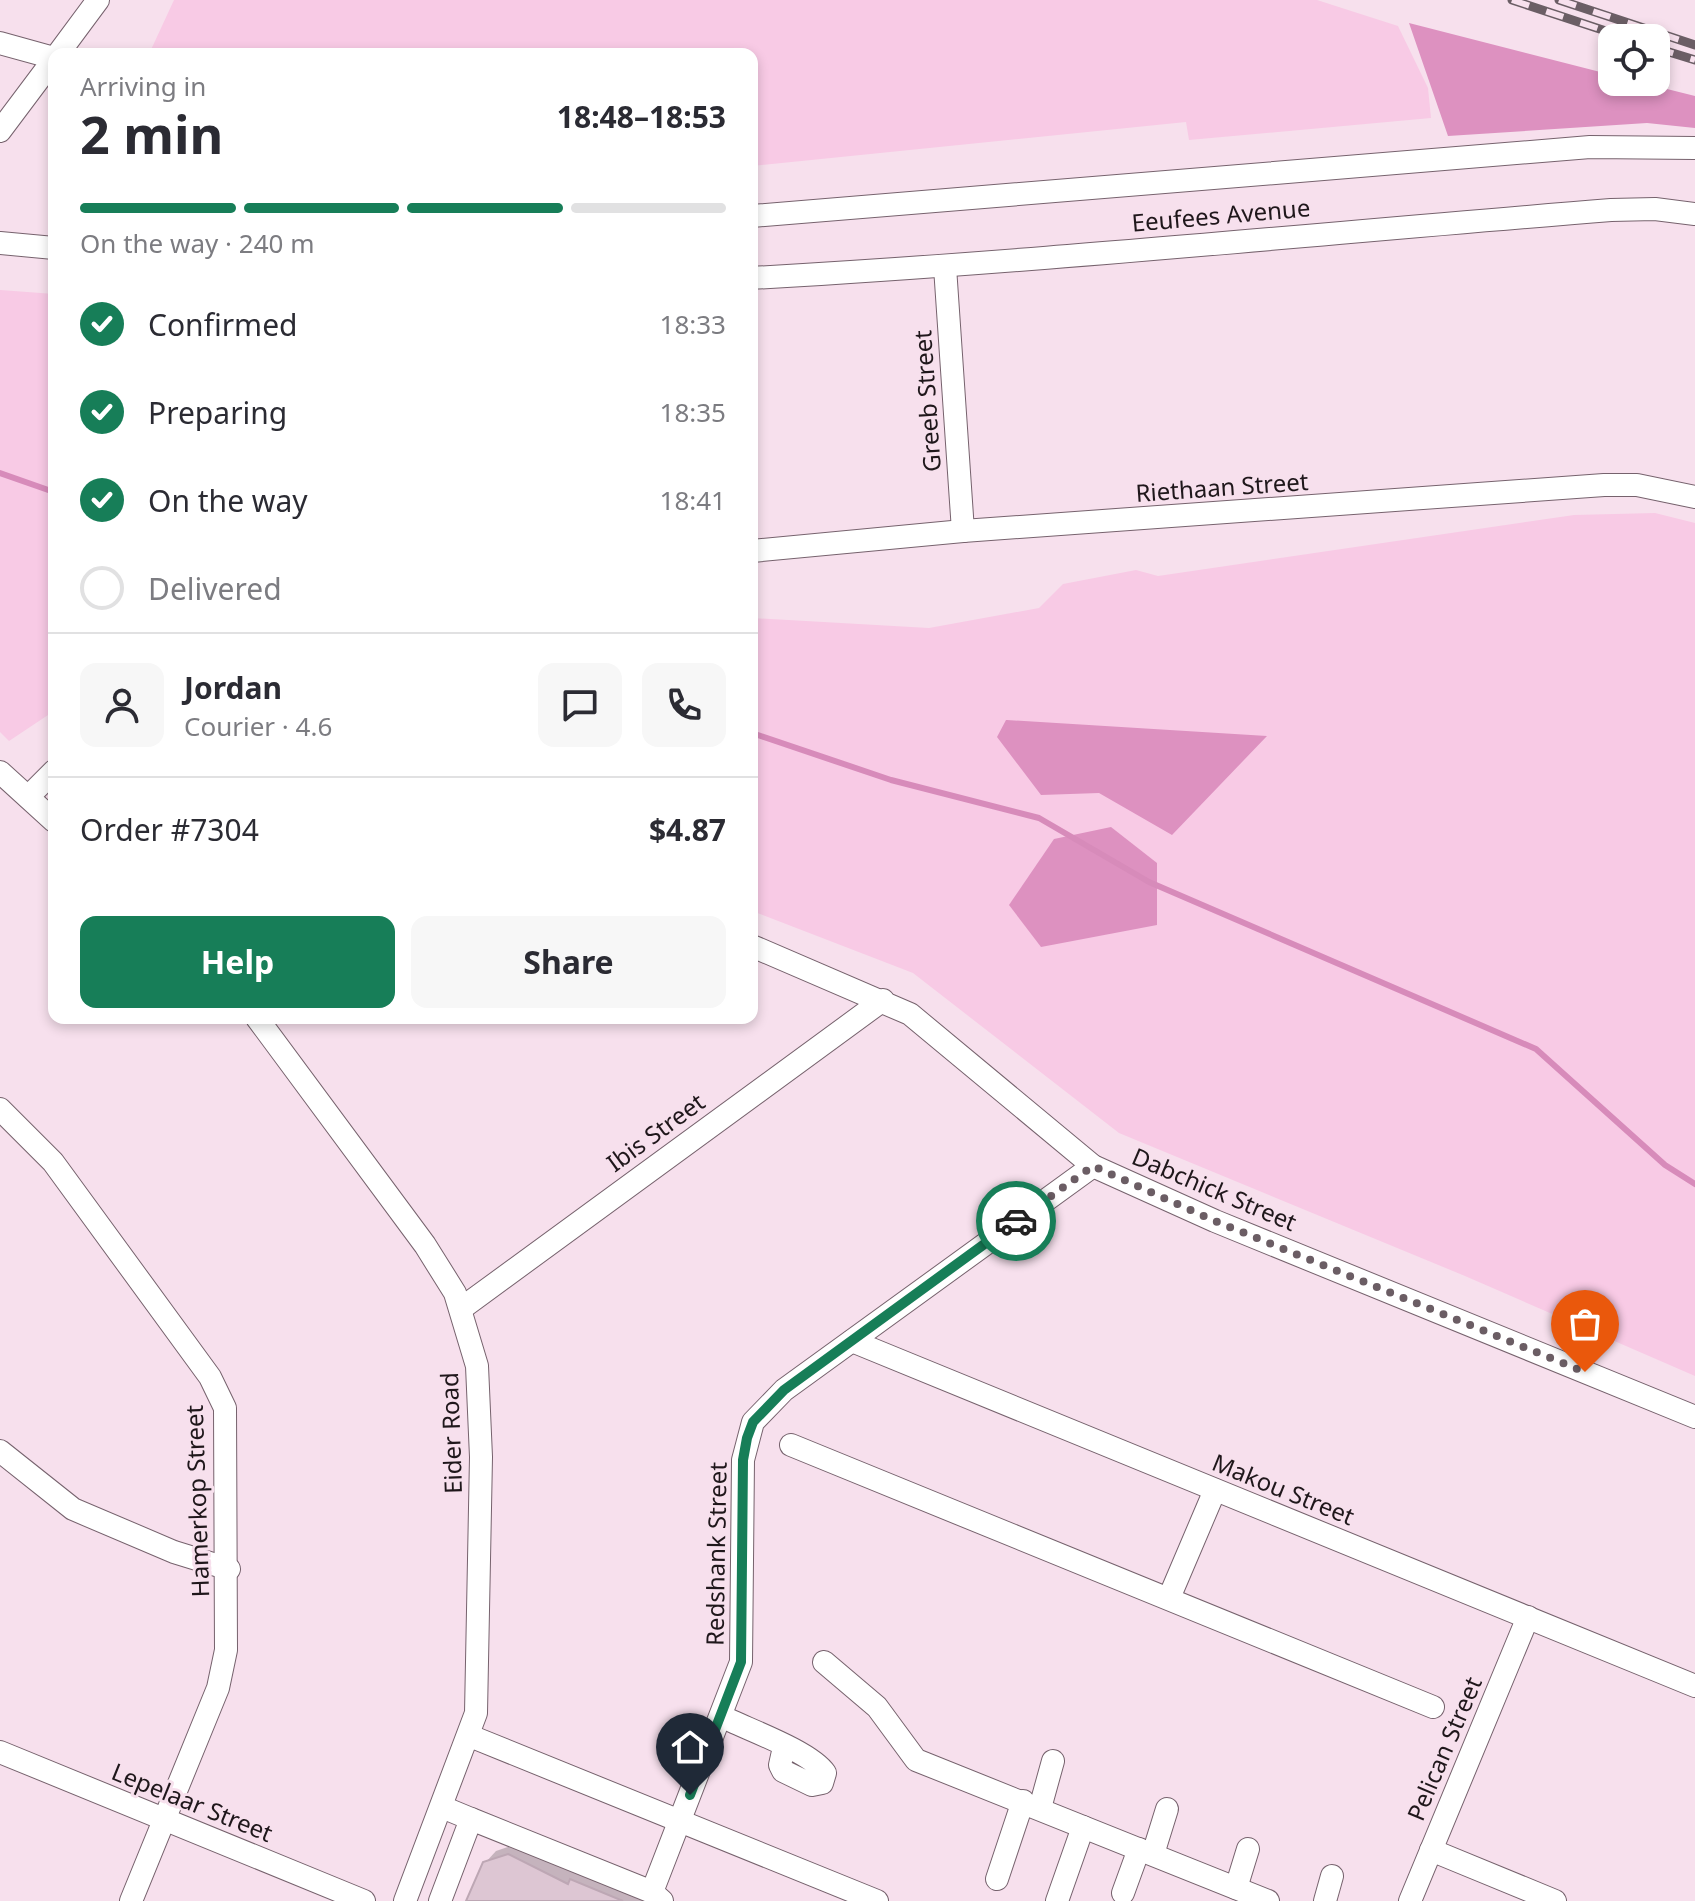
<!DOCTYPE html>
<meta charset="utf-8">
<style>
body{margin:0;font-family:"Noto Sans",sans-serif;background:#f7f7f7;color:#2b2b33;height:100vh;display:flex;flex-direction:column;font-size:30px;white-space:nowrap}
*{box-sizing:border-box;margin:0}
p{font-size:26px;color:#7c7c81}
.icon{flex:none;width:44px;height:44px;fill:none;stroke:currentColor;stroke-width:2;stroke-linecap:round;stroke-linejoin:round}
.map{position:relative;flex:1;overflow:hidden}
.sheet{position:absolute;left:48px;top:48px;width:710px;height:976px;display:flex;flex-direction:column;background:#fff;border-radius:16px;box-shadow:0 4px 12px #0003}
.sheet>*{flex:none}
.fabs{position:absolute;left:1598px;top:24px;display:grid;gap:16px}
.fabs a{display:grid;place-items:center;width:72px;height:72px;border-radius:16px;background:#fff;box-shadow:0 4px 12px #0003;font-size:40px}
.pin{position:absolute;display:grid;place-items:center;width:68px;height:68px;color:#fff;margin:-82px -34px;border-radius:50% 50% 50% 0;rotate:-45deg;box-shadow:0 0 8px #0007}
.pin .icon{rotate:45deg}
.courier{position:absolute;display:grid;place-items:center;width:80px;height:80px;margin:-40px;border:6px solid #177e58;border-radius:50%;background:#fff;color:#222;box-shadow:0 2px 10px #0007}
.summary em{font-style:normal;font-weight:700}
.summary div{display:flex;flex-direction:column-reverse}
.summary{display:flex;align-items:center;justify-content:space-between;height:136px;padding:0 32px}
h1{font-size:52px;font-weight:700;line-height:60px}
.bar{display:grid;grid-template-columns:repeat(4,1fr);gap:12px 8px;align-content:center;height:96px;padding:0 32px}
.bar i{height:10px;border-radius:6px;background:#e1e1e2}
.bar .selected{background:#177e58}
.bar p{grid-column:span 4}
.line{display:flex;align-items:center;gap:20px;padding:0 32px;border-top:2px solid #e1e1e2}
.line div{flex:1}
.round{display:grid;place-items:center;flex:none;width:84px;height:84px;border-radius:16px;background:#f7f7f7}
ol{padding:0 32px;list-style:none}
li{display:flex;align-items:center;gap:24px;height:88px}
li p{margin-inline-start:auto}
li .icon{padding:8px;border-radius:50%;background:#177e58;color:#fff;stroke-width:4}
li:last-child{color:#7c7c81}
li i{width:44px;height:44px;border:4px solid #e1e1e2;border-radius:50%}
.button{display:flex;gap:16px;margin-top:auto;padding:16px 32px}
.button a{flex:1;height:92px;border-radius:16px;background:#177e58;color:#fff;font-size:32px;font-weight:700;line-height:92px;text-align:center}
.button a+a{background:#f7f7f7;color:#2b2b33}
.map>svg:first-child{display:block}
.green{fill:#f8cae5}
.forest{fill:#dd91c0}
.shadow{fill:#0003}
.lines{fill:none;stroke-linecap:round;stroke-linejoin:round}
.stream{stroke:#d78bba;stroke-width:6}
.building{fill:#ddc6d3;stroke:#bda7b4;stroke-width:2}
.minor-casing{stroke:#76626d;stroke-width:24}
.minor{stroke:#fff;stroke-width:22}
.rail-casing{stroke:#6b5e65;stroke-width:9}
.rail{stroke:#f7e0ed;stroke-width:6;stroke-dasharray:18;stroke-linecap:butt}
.done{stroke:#6b5d64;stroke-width:8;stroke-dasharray:0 14.4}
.route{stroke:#177e58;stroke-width:10}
.labels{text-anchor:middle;stroke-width:6;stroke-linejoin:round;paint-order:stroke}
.street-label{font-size:24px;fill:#1f171b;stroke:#f7e0ed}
</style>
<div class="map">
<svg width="1695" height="1901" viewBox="0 0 1695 1901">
<rect width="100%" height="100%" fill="#f7e0ed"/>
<g class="green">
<polygon points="174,0 1317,0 1398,26 1428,88 1431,118 1189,140 1186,122 752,166 752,54 149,54"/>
<polygon points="0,290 54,294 54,711 9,741 0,732"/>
<polygon points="1655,513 1695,523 1695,1376 1465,1276 1119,1133 913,973 752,911 752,618 929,628 1039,608 1063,584 1136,570 1158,576 1574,515"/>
</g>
<g class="forest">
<polygon points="1409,23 1612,75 1612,82 1639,82 1695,96 1695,128 1647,123 1448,136"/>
<polygon points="1006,720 1007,720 1267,736 1172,835 1099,793 1041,795 997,737"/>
<polygon points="1111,827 1157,863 1157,925 1041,947 1009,905 1054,839"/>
</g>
<polygon class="shadow" points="520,1843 654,1901 468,1901 485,1863 496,1851"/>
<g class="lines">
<g class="stream">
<polyline points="0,473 54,492"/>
<polyline points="752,733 891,780 1039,818 1149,882 1536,1049 1665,1165 1695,1184"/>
</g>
</g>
<polygon class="building" points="508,1854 568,1884 570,1879 623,1901 466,1901 483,1862"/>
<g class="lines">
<g class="minor-casing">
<g id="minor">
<polyline points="0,43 54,58"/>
<polyline points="58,54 98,0"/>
<polyline points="0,131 54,59"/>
<polyline points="752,216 1590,147 1695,148"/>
<polyline points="0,243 54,248"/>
<polyline points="945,267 963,531"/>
<path d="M752,278C1039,262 1325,233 1611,210L1655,209L1695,214"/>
<polyline points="752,551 963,531 1604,485 1637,485 1695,497"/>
<polyline points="0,772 54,821"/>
<polyline points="28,797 54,771"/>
<polyline points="752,946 910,1014 1093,1166 1215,1221 1695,1417"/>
<polyline points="257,1018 425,1245 455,1293 477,1366 481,1457 476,1713 405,1901"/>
<polyline points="0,1109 53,1162 210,1377 225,1408 226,1650 218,1688 131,1901"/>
<polyline points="462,1308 883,1000"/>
<polyline points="852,1341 1695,1686"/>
<polyline points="791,1445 1433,1707"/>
<polyline points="0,1451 73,1509 174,1552 229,1569"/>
<polyline points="1169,1598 1215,1490"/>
<polyline points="824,1662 877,1707 916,1760 1268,1901"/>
<path d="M721,1716C746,1729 810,1751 825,1773L822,1783L812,1785L783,1771L780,1765L784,1747"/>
<polyline points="470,1736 877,1901"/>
<polyline points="0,1752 364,1901"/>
<polyline points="1040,1808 1053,1761"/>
<polyline points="471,1819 652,1892"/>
<polyline points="1431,1850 1555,1901"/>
<polyline points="1153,1854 1167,1809"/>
<polyline points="997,1879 1023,1801"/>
<polyline points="1236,1888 1248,1849"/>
<polyline points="1123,1893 1139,1849"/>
<polyline points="440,1901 471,1819 442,1807"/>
<polyline points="662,1901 652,1892 741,1662 743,1460 753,1422 784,1390 1093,1166"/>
<polyline points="1057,1901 1083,1827"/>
<polyline points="1325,1901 1332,1876"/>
<polyline points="1410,1901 1528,1617"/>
</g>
</g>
<use href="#minor" class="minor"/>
<g class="rail-casing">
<g id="rail">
<polyline points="1512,0 1627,38"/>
<polyline points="1559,0 1695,45"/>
<polyline points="1656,48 1695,60"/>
</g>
</g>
<use href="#rail" class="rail"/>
</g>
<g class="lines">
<polyline class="done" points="1016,1221 1093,1166 1215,1221 1585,1372"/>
<polyline class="route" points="690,1795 741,1662 743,1460 747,1438 753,1422 784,1390 1016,1221"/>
</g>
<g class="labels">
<g class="street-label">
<text transform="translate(1221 216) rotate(-5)" y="8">Eeufees Avenue</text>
<text transform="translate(928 401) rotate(-94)" y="8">Greeb Street</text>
<text transform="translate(1222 488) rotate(-4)" y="8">Riethaan Street</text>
<text transform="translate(656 1133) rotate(-36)" y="8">Ibis Street</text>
<text transform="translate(1214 1190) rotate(23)" y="8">Dabchick Street</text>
<text transform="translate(452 1433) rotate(-92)" y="8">Eider Road</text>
<text transform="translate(1283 1490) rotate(22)" y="8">Makou Street</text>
<text transform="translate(198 1501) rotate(-92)" y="8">Hamerkop Street</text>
<text transform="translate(717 1554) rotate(-89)" y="8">Redshank Street</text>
<text transform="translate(1445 1749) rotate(-67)" y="8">Pelican Street</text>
<text transform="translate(192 1803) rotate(22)" y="8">Lepelaar Street</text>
</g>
</g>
</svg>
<div class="fabs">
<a><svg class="icon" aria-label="locate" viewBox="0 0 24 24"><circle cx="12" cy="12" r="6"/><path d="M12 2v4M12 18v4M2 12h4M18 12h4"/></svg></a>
</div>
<div class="pin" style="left:1585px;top:1372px;background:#ea580c"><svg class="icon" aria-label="bag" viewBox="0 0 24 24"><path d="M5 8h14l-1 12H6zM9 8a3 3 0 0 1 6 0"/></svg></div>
<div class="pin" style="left:690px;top:1795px;background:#1f2937"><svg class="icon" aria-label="home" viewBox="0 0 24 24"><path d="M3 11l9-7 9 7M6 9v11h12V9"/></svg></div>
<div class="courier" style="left:1016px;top:1221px"><svg class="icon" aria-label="car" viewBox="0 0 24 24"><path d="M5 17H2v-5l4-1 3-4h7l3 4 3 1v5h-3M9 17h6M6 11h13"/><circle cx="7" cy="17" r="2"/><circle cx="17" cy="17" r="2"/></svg></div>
<section class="sheet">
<div class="summary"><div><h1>2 min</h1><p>Arriving in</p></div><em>18:48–18:53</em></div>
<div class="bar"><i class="selected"></i><i class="selected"></i><i class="selected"></i><i></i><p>On the way · 240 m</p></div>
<ol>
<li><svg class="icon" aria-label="check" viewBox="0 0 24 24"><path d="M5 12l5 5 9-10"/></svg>Confirmed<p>18:33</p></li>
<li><svg class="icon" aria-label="check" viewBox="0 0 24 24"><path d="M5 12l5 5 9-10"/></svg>Preparing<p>18:35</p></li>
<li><svg class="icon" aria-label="check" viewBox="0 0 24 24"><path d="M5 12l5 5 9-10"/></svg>On the way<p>18:41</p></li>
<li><i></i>Delivered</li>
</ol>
<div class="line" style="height:144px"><a class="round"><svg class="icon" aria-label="person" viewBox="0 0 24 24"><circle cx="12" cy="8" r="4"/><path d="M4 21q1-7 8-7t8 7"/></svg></a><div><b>Jordan</b><p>Courier · 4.6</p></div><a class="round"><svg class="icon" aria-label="chat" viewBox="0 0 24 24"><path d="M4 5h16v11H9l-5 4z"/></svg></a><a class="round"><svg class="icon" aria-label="phone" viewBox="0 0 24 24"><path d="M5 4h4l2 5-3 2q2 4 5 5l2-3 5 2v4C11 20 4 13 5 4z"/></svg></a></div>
<div class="line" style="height:104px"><div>Order #7304</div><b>$4.87</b></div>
<div class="button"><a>Help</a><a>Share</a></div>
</section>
</div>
